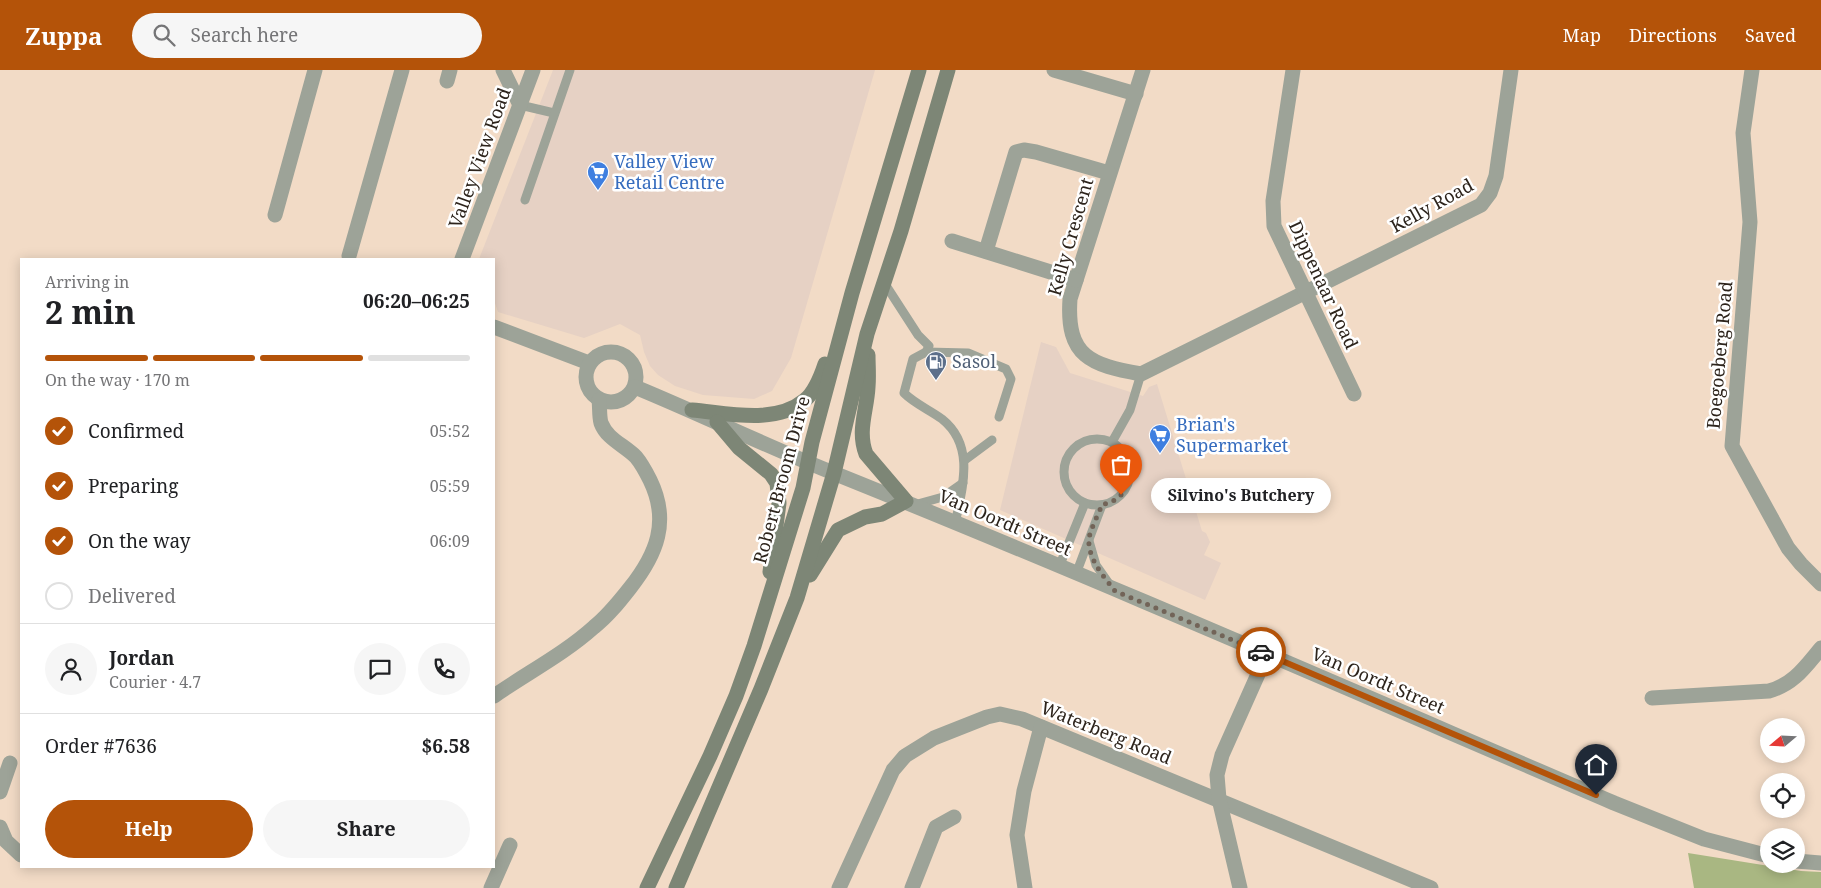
<!DOCTYPE html>
<meta charset="utf-8">
<style>
body{margin:0;font-family:"Noto Serif",serif;background:#f6f6f6;color:#202124;height:100vh;display:flex;flex-direction:column;font-size:19px;white-space:nowrap}
*{box-sizing:border-box;margin:0}
p{font-size:16px;color:#757577}
.icon{flex:none;width:28px;height:28px;fill:none;stroke:currentColor;stroke-width:2;stroke-linecap:round;stroke-linejoin:round}
.map{position:relative;flex:1;overflow:hidden}
.panel{position:absolute;left:20px;top:188px;width:475px;height:610px;display:flex;flex-direction:column;background:#fff;border-radius:0px;box-shadow:0 2px 12px #0003}
.panel>*{flex:none}
.needle{width:32px;rotate:251deg}
.fabs{position:absolute;left:1760px;top:648px;display:grid;gap:10px}
.fabs a{display:grid;place-items:center;width:45px;height:45px;border-radius:50%;background:#fff;box-shadow:0 2px 12px #0003;font-size:25px}
.pin{position:absolute;display:grid;place-items:center;width:42px;height:42px;color:#fff;margin:-51px -21px;border-radius:50% 50% 50% 0;rotate:-45deg;box-shadow:0 0 5px #0007}
.pin .icon{rotate:45deg}
.courier{position:absolute;display:grid;place-items:center;width:50px;height:50px;margin:-25px;border:4px solid #b45309;border-radius:50%;background:#fff;color:#222;box-shadow:0 1px 6px #0007}
.bubble{position:absolute;height:35px;border-radius:18px;background:#fff;box-shadow:0 2px 12px #0003;font-size:16px;font-weight:700;line-height:35px;text-align:center}
.head em{font-style:normal;font-weight:700}
.head div{display:flex;flex-direction:column-reverse}
.head{display:flex;align-items:center;justify-content:space-between;height:85px;padding:0 25px}
h1{font-size:32px;font-weight:700;line-height:38px}
.bar{display:grid;grid-template-columns:repeat(4,1fr);gap:8px 5px;align-content:center;height:60px;padding:0 25px}
.bar i{height:6px;border-radius:4px;background:#e0e0e0}
.bar .active{background:#b45309}
.bar p{grid-column:span 4}
.line{display:flex;align-items:center;gap:12px;padding:0 25px;border-top:1px solid #e0e0e0}
.line div{flex:1}
.round{display:grid;place-items:center;flex:none;width:52px;height:52px;border-radius:26px;background:#f6f6f6}
ol{padding:0 25px;list-style:none}
li{display:flex;align-items:center;gap:15px;height:55px}
li p{margin-inline-start:auto}
li .icon{padding:5px;border-radius:50%;background:#b45309;color:#fff;stroke-width:4}
li:last-child{color:#757577}
li i{width:28px;height:28px;border:2px solid #e0e0e0;border-radius:50%}
.cta{display:flex;gap:10px;margin-top:auto;padding:10px 25px}
.cta a{flex:1;height:58px;border-radius:30px;background:#b45309;color:#fff;font-size:20px;font-weight:700;line-height:58px;text-align:center}
.cta a+a{background:#f6f6f6;color:#202124}
header{display:flex;align-items:center;gap:30px;box-sizing:border-box;height:70px;padding:0 25px;background:#b45309;color:#fff}
header strong{font-size:24px}
nav{display:flex;gap:28px;margin-inline-start:auto;font-size:18px}
.search{width:350px;height:45px;background:#f6f6f6;display:flex;align-items:center;gap:12px;box-sizing:border-box;padding:0 18px;border-radius:28px;color:#757577;font-size:19px}
.map>svg:first-child{display:block}
.commercial{fill:#e6d1c4}
.green{fill:#a9b782}
.lines{fill:none;stroke-linecap:round;stroke-linejoin:round}
.lane{stroke:#9da398;stroke-width:9}
.street{stroke:#9da398;stroke-width:15}
.secondary{stroke:#7d8676;stroke-width:15}
.done{stroke:#726458;stroke-width:5;stroke-dasharray:0 9}
.route{stroke:#b45309;stroke-width:6}
.labels{text-anchor:middle;stroke-width:5;stroke-linejoin:round;paint-order:stroke}
.street-label{font-size:18px;fill:#2d241c;stroke:#fff}
.shop-label{font-size:18px;fill:#366cbe;stroke:#fff;text-anchor:start}
.service-label{font-size:18px;fill:#4e5e75;stroke:#fff;text-anchor:start}
</style>
<header>
<strong>Zuppa</strong>
<div class="search"><svg class="icon" aria-label="search" viewBox="0 0 24 24"><circle cx="10" cy="10" r="6"/><path d="M15 15l6 6"/></svg>Search here</div>
<nav><a>Map</a><a>Directions</a><a>Saved</a></nav>
</header>
<div class="map">
<svg width="1821" height="818" viewBox="0 0 1821 818">
<rect width="100%" height="100%" fill="#f2dbc6"/>
<g class="commercial">
<polygon points="553,0 875,0 791,288 772,321 754,329 703,325 675,316 658,305 650,296 644,282 640,265 620,254 584,268 498,242 494,230 494,189 479,189"/>
<polygon points="1041,272 1056,277 1070,303 1143,326 1149,317 1157,314 1202,461 1206,463 1210,472 1204,485 1221,493 1205,530 1000,440"/>
</g>
<polygon class="green" points="1688,783 1801,801 1821,802 1821,818 1694,818"/>
<g class="lines">
<g class="lane">
<polyline points="520,35 554,43"/>
<polyline points="525,130 570,0"/>
<path d="M885,214L918,265L929,276L926,282L913,289L904,323C915,334 930,340 942,349C976,376 962,419 955,454"/>
<polyline points="926,282 968,283 1006,299 1011,309 999,347"/>
<circle cx="1097" cy="402" r="33"/>
<polyline points="1112,372 1130,340 1141,304"/>
<polyline points="965,390 992,370"/>
<polyline points="914,435 943,427 963,413"/>
<polyline points="1089,471 1096,495 1110,515"/>
<polyline points="1059,497 1085,433"/>
<polyline points="1076,504 1102,435"/>
</g>
<g class="street">
<polyline points="503,0 520,35"/>
<polyline points="1054,0 1136,24"/>
<path d="M1143,0L1070,229C1066,287 1091,295 1141,304L1481,135L1490,123L1496,106L1511,0"/>
<polyline points="1293,0 1273,131 1274,156 1354,324"/>
<polyline points="1752,0 1743,63 1750,152 1732,376 1788,478 1801,494 1821,514"/>
<polyline points="447,11 450,0"/>
<polyline points="275,145 315,0"/>
<polyline points="952,171 1076,210"/>
<polyline points="986,181 1016,82 1024,80 1036,82 1109,103"/>
<polyline points="349,186 402,0"/>
<polyline points="462,189 533,0"/>
<polyline points="494,257 589,293"/>
<circle cx="611" cy="307" r="25"/>
<path d="M635,317C703,345 768,377 836,404C1097,509 1355,622 1614,733L1704,769L1769,786"/>
<path d="M494,626C527,603 564,584 594,557C608,546 619,532 630,518C657,484 670,451 650,410C646,402 641,393 636,387C624,375 607,369 601,353C599,346 600,337 599,330"/>
<path d="M1652,628L1769,621C1794,614 1805,597 1821,578"/>
<polyline points="0,722 10,693"/>
<polyline points="0,757 6,771 21,785"/>
<polyline points="1796,791 1821,793"/>
<polyline points="491,818 510,775"/>
<polyline points="839,818 893,700 905,686 934,668 987,647 1000,644 1022,649 1431,818"/>
<polyline points="912,818 936,757 954,747"/>
<polyline points="1025,818 1017,765 1024,721 1041,657"/>
<polyline points="1240,818 1219,729 1217,705 1222,685 1267,584"/>
</g>
<g class="secondary">
<path d="M692,340C728,343 775,355 805,330C815,322 821,306 825,294"/>
<polyline points="717,352 739,378 771,404 777,413 779,433 770,502"/>
<path d="M810,505L838,460L865,447L882,444L906,431L866,384C857,361 867,340 868,317C869,306 868,295 868,285"/>
<polyline points="647,818 710,686 736,626 754,576 803,418 812,372 852,223 919,0"/>
<polyline points="676,818 761,619 797,528 834,403 867,264 901,161 948,0"/>
</g>
</g>
<g class="lines">
<path class="done" d="M1121,425L1113,431L1102,435C1098,445 1091,458 1089,468C1087,488 1104,507 1115,521L1261,582"/>
<polyline class="route" points="1261,582 1596,725"/>
</g>
<defs>
<g id="supermarket-pin" transform="scale(1.125)"><path d="M0 17L-7.5 6A9.5 9.5 0 1 1 7.5 6Z" fill="#3f7fe0" stroke="#fff"/><path d="M-6-5.5h2.5l.6 2H6L4.5 2H-2.5L-4.4-4H-6ZM-1.5 3.2a1.3 1.3 0 1 0 .1 0ZM3 3.2a1.3 1.3 0 1 0 .1 0Z" fill="#fff"/></g>
<g id="fuel-pin" transform="scale(1.125)"><path d="M0 17L-7.5 6A9.5 9.5 0 1 1 7.5 6Z" fill="#5c6f8a" stroke="#fff"/><path d="M-5.5-6h7V0h2V4h1.3V-2.5L3-4.5l.8-.8L6-3V5H2.5V1h-1V6h-7ZM-4.2-4.7v3.2H.2V-4.7Z" fill="#fff"/></g>
</defs>
<g fill-rule="evenodd">
<use href="#supermarket-pin" x="598" y="102"/>
<use href="#fuel-pin" x="936" y="292"/>
<use href="#supermarket-pin" x="1160" y="365"/>
</g>
<g class="labels">
<g class="street-label">
<text transform="translate(480 88) rotate(-70)" y="6">Valley View Road</text>
<text transform="translate(1432 136) rotate(-29)" y="6">Kelly Road</text>
<text transform="translate(1071 167) rotate(-74)" y="6">Kelly Crescent</text>
<text transform="translate(1323 215) rotate(65)" y="6">Dippenaar Road</text>
<text transform="translate(1720 285) rotate(-85)" y="6">Boegoeberg Road</text>
<text transform="translate(782 410) rotate(-75)" y="6">Robert Broom Drive</text>
<text transform="translate(1005 453) rotate(23)" y="6">Van Oordt Street</text>
<text transform="translate(1378 611) rotate(23)" y="6">Van Oordt Street</text>
<text transform="translate(1106 663) rotate(22)" y="6">Waterberg Road</text>
</g>
<g class="shop-label">
<text x="614" y="98">Valley View<tspan x="614" dy="21">Retail Centre</tspan></text>
<text x="1176" y="361">Brian's<tspan x="1176" dy="21">Supermarket</tspan></text>
</g>
<g class="service-label">
<text x="952" y="298">Sasol</text>
</g>
</g>
</svg>
<div class="fabs">
<a><svg class="needle" viewBox="-14 -14 28 28"><path d="M0-13l5 13h-10z" fill="#e53935"/><path d="M0 13l5-13h-10z" fill="#757577"/></svg></a>
<a><svg class="icon" aria-label="locate" viewBox="0 0 24 24"><circle cx="12" cy="12" r="6"/><path d="M12 2v4M12 18v4M2 12h4M18 12h4"/></svg></a>
<a><svg class="icon" aria-label="layers" viewBox="0 0 24 24"><path d="M12 4l9 5-9 5-9-5zM3 14l9 5 9-5"/></svg></a>
</div>
<div class="pin" style="left:1121px;top:425px;background:#ea580c"><svg class="icon" aria-label="bag" viewBox="0 0 24 24"><path d="M5 8h14l-1 12H6zM9 8a3 3 0 0 1 6 0"/></svg></div>
<div class="pin" style="left:1596px;top:725px;background:#1f2937"><svg class="icon" aria-label="home" viewBox="0 0 24 24"><path d="M3 11l9-7 9 7M6 9v11h12V9"/></svg></div>
<div class="courier" style="left:1261px;top:582px"><svg class="icon" aria-label="car" viewBox="0 0 24 24"><path d="M5 17H2v-5l4-1 3-4h7l3 4 3 1v5h-3M9 17h6M6 11h13"/><circle cx="7" cy="17" r="2"/><circle cx="17" cy="17" r="2"/></svg></div>
<div class="bubble" style="left:1151px;top:408px;width:180px">Silvino's Butchery</div>
<section class="panel">
<div class="head"><div><h1>2 min</h1><p>Arriving in</p></div><em>06:20–06:25</em></div>
<div class="bar"><i class="active"></i><i class="active"></i><i class="active"></i><i></i><p>On the way · 170 m</p></div>
<ol>
<li><svg class="icon" aria-label="check" viewBox="0 0 24 24"><path d="M5 12l5 5 9-10"/></svg>Confirmed<p>05:52</p></li>
<li><svg class="icon" aria-label="check" viewBox="0 0 24 24"><path d="M5 12l5 5 9-10"/></svg>Preparing<p>05:59</p></li>
<li><svg class="icon" aria-label="check" viewBox="0 0 24 24"><path d="M5 12l5 5 9-10"/></svg>On the way<p>06:09</p></li>
<li><i></i>Delivered</li>
</ol>
<div class="line" style="height:90px"><a class="round"><svg class="icon" aria-label="person" viewBox="0 0 24 24"><circle cx="12" cy="8" r="4"/><path d="M4 21q1-7 8-7t8 7"/></svg></a><div><b>Jordan</b><p>Courier · 4.7</p></div><a class="round"><svg class="icon" aria-label="chat" viewBox="0 0 24 24"><path d="M4 5h16v11H9l-5 4z"/></svg></a><a class="round"><svg class="icon" aria-label="phone" viewBox="0 0 24 24"><path d="M5 4h4l2 5-3 2q2 4 5 5l2-3 5 2v4C11 20 4 13 5 4z"/></svg></a></div>
<div class="line" style="height:65px"><div>Order #7636</div><b>$6.58</b></div>
<div class="cta"><a>Help</a><a>Share</a></div>
</section>
</div>
